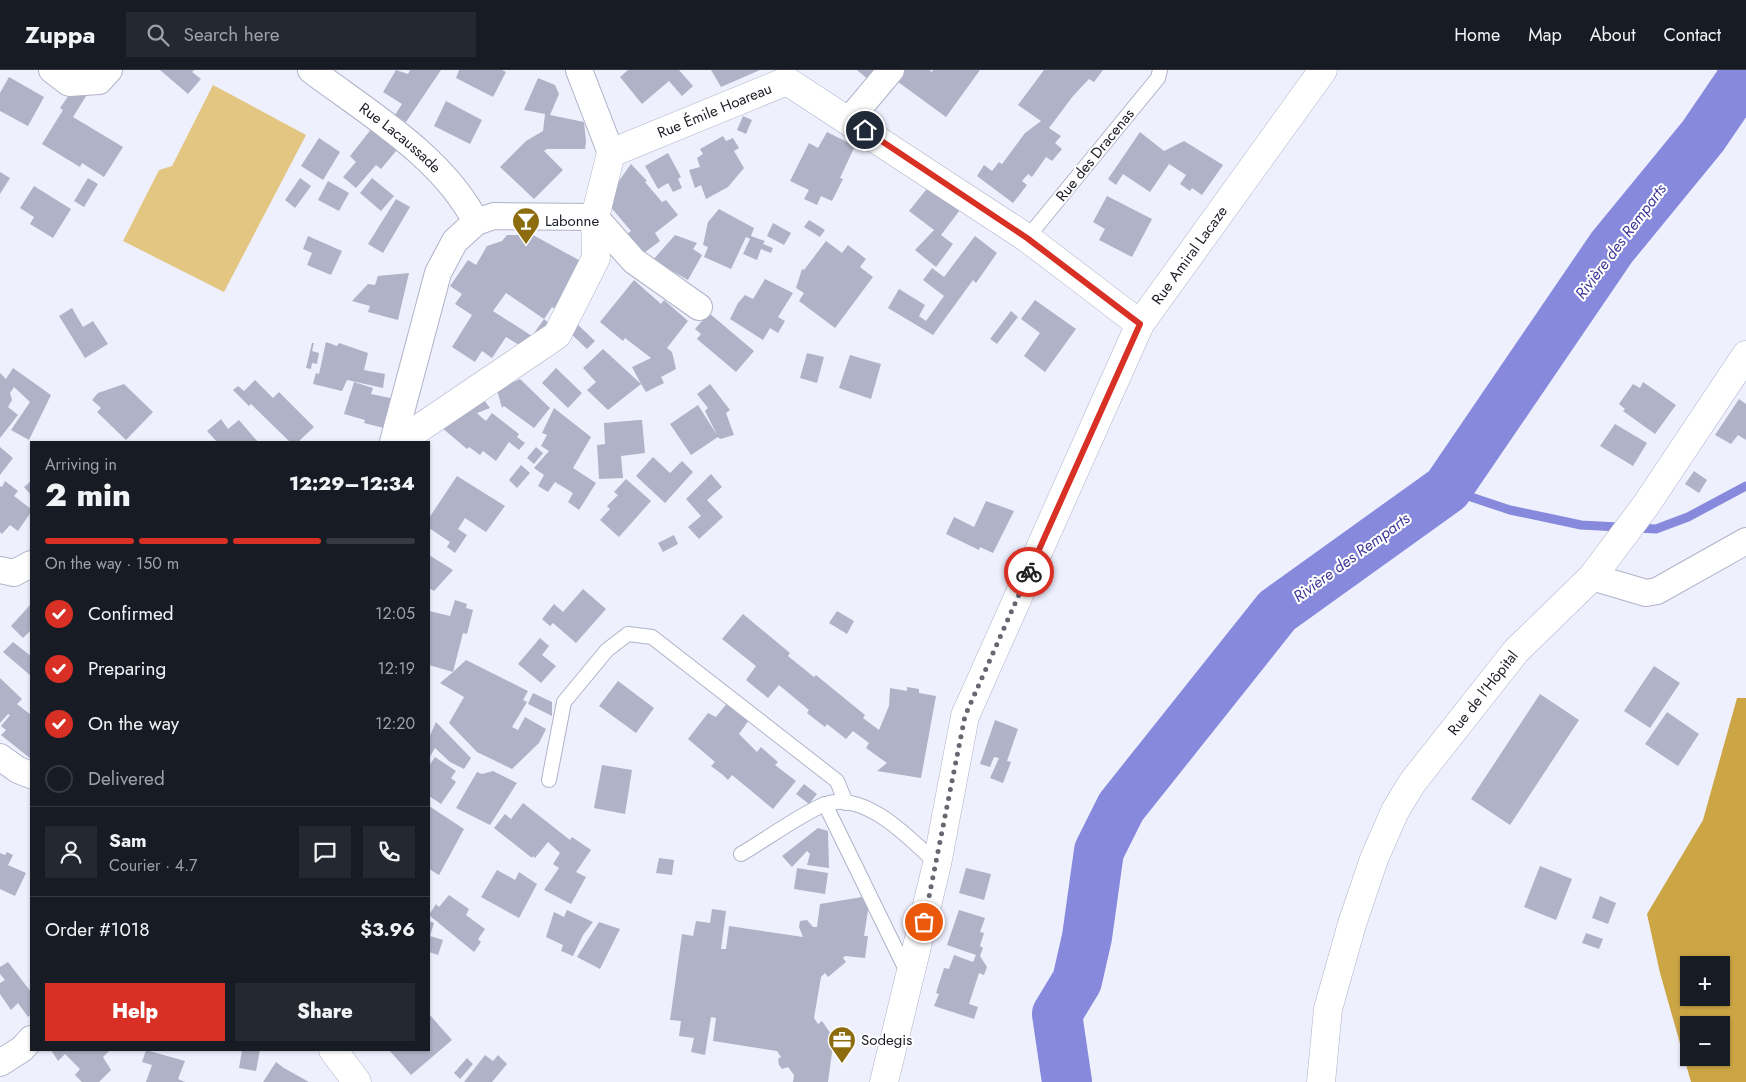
<!DOCTYPE html>
<meta charset="utf-8">
<style>
body{margin:0;font-family:Jost,sans-serif;background:#242831;color:#f1f3f6;height:100vh;display:flex;flex-direction:column;font-size:19px;white-space:nowrap}
*{box-sizing:border-box;margin:0}
p{font-size:16px;color:#9ea1a6}
.icon{flex:none;width:28px;height:28px;fill:none;stroke:currentColor;stroke-width:2;stroke-linecap:round;stroke-linejoin:round}
.map{position:relative;flex:1;overflow:hidden}
.sheet{position:absolute;left:30px;top:371px;width:400px;height:610px;display:flex;flex-direction:column;background:#171b24;border-radius:0px;box-shadow:0 1px 4px #0004}
.sheet>*{flex:none}
.controls{position:absolute;left:1680px;top:886px;display:grid;gap:10px}
.controls a{display:grid;place-items:center;width:50px;height:50px;border-radius:0px;background:#171b24;box-shadow:0 1px 4px #0004;font-size:25px}
.pin{position:absolute;display:grid;place-items:center;width:42px;height:42px;color:#fff;margin:-21px;border:2px solid #fff;border-radius:50%;box-shadow:0 1px 5px #0007}
.courier{position:absolute;display:grid;place-items:center;width:50px;height:50px;margin:-25px;border:4px solid #d93025;border-radius:50%;background:#fff;color:#222;box-shadow:0 1px 6px #0007}
.overview em{font-style:normal;font-weight:800}
.overview div{display:flex;flex-direction:column-reverse}
.overview{display:flex;align-items:center;justify-content:space-between;height:85px;padding:0 15px}
h1{font-size:32px;font-weight:800;line-height:38px}
.bar{display:grid;grid-template-columns:repeat(4,1fr);gap:8px 5px;align-content:center;height:60px;padding:0 15px}
.bar i{height:6px;border-radius:4px;background:#363941}
.bar .active{background:#d93025}
.bar p{grid-column:span 4}
.line{display:flex;align-items:center;gap:12px;padding:0 15px;border-top:1px solid #363941}
.line div{flex:1}
.round{display:grid;place-items:center;flex:none;width:52px;height:52px;border-radius:0px;background:#242831}
ol{padding:0 15px;list-style:none}
li{display:flex;align-items:center;gap:15px;height:55px}
li p{margin-inline-start:auto}
li .icon{padding:5px;border-radius:50%;background:#d93025;color:#fff;stroke-width:4}
li:last-child{color:#9ea1a6}
li i{width:28px;height:28px;border:2px solid #363941;border-radius:50%}
.cta{display:flex;gap:10px;margin-top:auto;padding:10px 15px}
.cta a{flex:1;height:58px;border-radius:0px;background:#d93025;color:#fff;font-size:20px;font-weight:800;line-height:58px;text-align:center}
.cta a+a{background:#242831;color:#f1f3f6}
header{display:flex;align-items:center;gap:30px;box-sizing:border-box;height:70px;padding:0 25px;background:#171b24;border-bottom:1px solid #363941}
header strong{font-size:24px}
nav{display:flex;gap:28px;margin-inline-start:auto;font-size:18px}
.search{width:350px;height:45px;background:#242831;display:flex;align-items:center;gap:12px;box-sizing:border-box;padding:0 18px;border-radius:0px;color:#9ea1a6;font-size:19px}
.map>svg:first-child{display:block}
.green{fill:#e3c682}
.forest{fill:#cca545;fill-rule:evenodd}
.lines{fill:none;stroke-linecap:round;stroke-linejoin:round}
.stream{stroke:#8689dc;stroke-width:9}
.river{stroke:#8689dc;stroke-width:50}
.building{fill:#b0b2c7;fill-rule:evenodd}
.lane-casing{stroke:#b0b2c8;stroke-width:16}
.street-casing{stroke:#b0b2c8;stroke-width:28}
.secondary-casing{stroke:#b0b2c8;stroke-width:29}
.lane{stroke:#fff;stroke-width:14}
.street{stroke:#fff;stroke-width:26}
.secondary{stroke:#fff;stroke-width:28}
.done{stroke:#666771;stroke-width:5;stroke-dasharray:0 9}
.route{stroke:#d93025;stroke-width:6}
.labels{text-anchor:middle;stroke-width:4;stroke-linejoin:round;paint-order:stroke}
.street-label{font-size:15px;fill:#1c1d25;stroke:#fff}
.poi-label{font-size:15px;fill:#1c1d25;stroke:#fff;text-anchor:start}
.water-label{font-size:16px;font-style:italic;fill:#403899;stroke:#fff}
</style>
<header>
<strong>Zuppa</strong>
<div class="search"><svg class="icon" aria-label="search" viewBox="0 0 24 24"><circle cx="10" cy="10" r="6"/><path d="M15 15l6 6"/></svg>Search here</div>
<nav><a>Home</a><a>Map</a><a>About</a><a>Contact</a></nav>
</header>
<div class="map">
<svg width="1746" height="1012" viewBox="0 0 1746 1012">
<rect width="100%" height="100%" fill="#eff0fe"/>
<polygon class="green" points="213,15 306,65 224,222 123,171 159,100 172,96"/>
<path class="forest" d="M1737,628H1746V1012H1691L1660,903L1647,844L1703,750ZM1689,895H1721V928H1689ZM1689,955H1721V988H1689Z"/>
<g class="lines">
<polyline class="stream" points="1447,419 1510,440 1581,455 1656,459 1688,447 1746,416"/>
<polyline class="river" points="1067,1012 1057,944 1077,911 1087,867 1099,781 1121,737 1277,541 1447,419 1612,177 1703,66 1746,3"/>
</g>
<g class="building">
<polygon points="160,0 194,0 192,2 201,9 188,24"/>
<polygon points="396,0 408,4 410,0 441,0 406,52 395,45 402,34 383,22"/>
<polygon points="459,0 502,0 506,2 493,27 456,8"/>
<polygon points="628,0 679,0 693,16 682,26 669,11 642,34 620,7"/>
<polygon points="711,0 760,0 721,17"/>
<polygon points="857,0 880,0 870,11"/>
<polygon points="901,0 929,0 932,2 933,0 980,0 946,47 894,9"/>
<polygon points="1044,0 1103,0 1094,12 1089,9 1073,26 1049,58 1061,66 1055,73 1062,79 1052,91 1046,87 1032,107 1028,104 1022,111 1027,115 1013,133 977,106 984,95 992,101 999,92 1002,94 1025,63 1041,51 1018,35"/>
<polygon points="9,7 44,27 28,56 0,41 0,23"/>
<polygon points="538,8 555,15 559,24 550,45 584,52 586,72 585,79 547,79 544,81 563,100 534,129 500,97 526,71 543,61 545,44 524,40"/>
<polygon points="71,22 88,23 73,47 123,77 104,107 82,93 80,97 42,74 63,40 60,38"/>
<polygon points="446,31 482,50 470,74 434,56"/>
<polygon points="743,46 752,50 746,64 737,60"/>
<polygon points="376,53 401,75 381,99 376,95 356,118 343,107 356,92 350,86"/>
<polygon points="827,62 855,76 840,108 843,109 832,131 821,126 817,135 804,129 809,120 790,111 809,73 818,78"/>
<polygon points="1140,62 1164,81 1184,71 1223,95 1202,125 1192,118 1190,121 1180,114 1186,105 1169,94 1150,122 1123,104 1116,115 1108,109"/>
<polygon points="723,66 726,71 733,68 739,78 734,81 744,98 728,117 706,129 701,115 695,118 689,100 700,97 697,88 703,84 700,79"/>
<polygon points="319,68 340,82 323,110 301,96"/>
<polygon points="668,83 681,107 678,109 682,118 673,122 668,113 658,119 645,96"/>
<polygon points="631,94 647,111 645,112 662,132 666,130 678,145 655,163 660,171 640,186 625,166 631,161 609,135 608,126"/>
<polygon points="0,102 10,108 0,124"/>
<polygon points="88,108 98,114 84,137 74,131"/>
<polygon points="300,108 311,116 295,138 285,130"/>
<polygon points="372,108 394,126 381,141 360,123"/>
<polygon points="328,111 349,123 339,141 318,130"/>
<polygon points="34,116 71,139 53,168 30,154 34,147 20,138"/>
<polygon points="929,116 960,140 941,165 953,174 936,197 915,180 934,160 909,141"/>
<polygon points="1107,126 1152,149 1132,187 1099,170 1105,159 1093,152"/>
<polygon points="396,129 410,137 383,183 368,174"/>
<polygon points="719,139 754,158 751,166 765,171 763,174 773,178 771,183 761,179 757,190 743,184 750,169 746,167 731,199 704,187 708,177 703,175 708,152"/>
<polygon points="809,150 825,160 820,167 804,157"/>
<polygon points="773,153 791,163 784,175 767,166"/>
<path d="M507,165H533L588,195L556,240L552,237L544,249L550,254L531,282L506,267L492,288L482,281L475,292L452,277L472,245L455,234L462,224L450,216L468,190L476,195L487,176L502,171ZM506,223L544,249L532,266L493,241Z"/>
<polygon points="675,165 697,173 693,179 702,185 688,210 653,190"/>
<polygon points="308,166 342,181 331,205 307,195 312,183 303,179"/>
<polygon points="975,166 997,183 976,213 973,210 933,265 888,238 899,219 925,235 919,246 926,251 944,226 923,210 932,198 944,207"/>
<polygon points="826,171 842,183 848,175 866,189 860,197 873,207 835,258 799,231 804,223 796,218 802,199 804,200"/>
<polygon points="409,203 398,250 368,242 370,236 352,231 368,214 375,215 378,206"/>
<polygon points="765,209 793,223 778,247 785,251 778,263 770,258 763,270 730,249 738,233 745,225 753,229"/>
<polygon points="634,210 661,234 664,230 688,251 667,278 672,282 676,299 661,307 664,313 646,322 641,314 608,340 587,320 596,312 583,298 603,279 641,314 632,297 651,288 625,268 623,271 600,252"/>
<polygon points="1035,230 1076,259 1045,302 1024,286 1040,263 1021,249"/>
<polygon points="72,238 83,257 93,251 108,274 85,288 59,246"/>
<polygon points="1011,241 1018,247 997,274 990,269"/>
<polygon points="709,243 754,281 736,302 697,269 701,264 695,259"/>
<polygon points="573,250 595,271 587,279 567,260"/>
<polygon points="326,272 337,276 339,273 368,283 364,300 385,304 383,318 347,310 342,321 313,314 316,303 319,304"/>
<polygon points="312,273 314,273 312,281 319,283 317,294 312,293 311,299 306,298"/>
<polygon points="807,283 824,287 817,313 800,308"/>
<polygon points="850,285 881,294 871,329 839,318"/>
<polygon points="13,298 51,325 29,370 11,360 30,332 14,317 10,323 12,330 8,337 18,345 0,368 0,303 6,309"/>
<polygon points="556,298 582,323 568,338 542,313"/>
<polygon points="520,309 550,338 534,358 504,336 502,338 497,320"/>
<polygon points="255,310 273,328 279,322 314,357 298,372 290,372 251,334 249,336 233,320 238,316 244,321"/>
<polygon points="354,312 373,318 371,324 395,329 388,359 364,353 365,350 344,344"/>
<polygon points="1643,312 1676,335 1655,364 1623,341 1625,339 1619,334 1633,314 1640,318"/>
<polygon points="124,314 153,342 126,370 97,342 101,338 92,330 98,323"/>
<polygon points="710,314 730,340 726,343 734,365 720,369 718,367 691,385 670,354 698,335 717,365 705,341 708,338 697,324"/>
<polygon points="1739,329 1746,334 1746,370 1738,365 1731,374 1715,365"/>
<polygon points="484,330 490,338 477,343 480,346 486,351 492,343 519,364 517,367 525,373 519,380 509,372 496,391 483,381 480,385 469,377 467,379 441,357"/>
<polygon points="554,338 591,367 573,398 596,413 579,440 568,432 573,423 555,412 548,422 538,416 544,405 534,398 549,381 541,376 547,365 542,363"/>
<polygon points="221,349 228,359 239,350 258,372 217,372 207,361"/>
<polygon points="639,350 642,350 645,383 621,386 623,408 599,409 597,375 605,374 604,353"/>
<polygon points="1615,354 1647,373 1633,396 1600,376"/>
<polygon points="0,377 13,388 0,405"/>
<polygon points="536,377 543,383 534,394 527,388"/>
<polygon points="653,387 670,403 682,391 693,402 665,433 636,406"/>
<polygon points="521,395 530,403 517,418 509,410"/>
<polygon points="1694,401 1707,410 1699,423 1685,414"/>
<polygon points="711,404 722,417 707,430 723,447 699,469 688,457 701,446 686,429"/>
<polygon points="457,406 505,436 486,462 465,448 458,459 467,465 455,483 447,477 450,472 429,458 429,448"/>
<polygon points="626,409 651,431 619,467 600,450 610,439 607,436 618,425 614,422"/>
<polygon points="5,411 18,421 14,426 31,439 31,442 18,461 10,455 2,464 0,462 0,416 2,417"/>
<polygon points="31,411 31,425 24,417"/>
<polygon points="986,431 1014,441 993,483 980,477 979,480 946,464 954,447 974,457"/>
<polygon points="674,465 678,474 663,482 658,473"/>
<polygon points="429,485 453,500 434,521 429,518"/>
<polygon points="583,519 606,539 576,573 553,553 550,556 542,549 554,534 563,542"/>
<polygon points="455,530 467,534 466,538 473,540 467,564 463,563 453,602 466,590 528,621 523,630 527,632 512,657 518,660 525,647 546,659 539,673 512,699 477,682 449,653 464,627 440,613 453,602 429,595 429,541 450,546"/>
<polygon points="31,534 31,560 23,568 11,556"/>
<polygon points="837,541 854,551 847,564 829,553"/>
<polygon points="743,544 790,583 788,586 814,607 816,605 865,645 863,648 879,660 889,636 890,618 907,621 907,617 919,619 919,623 936,626 921,708 877,701 887,693 866,678 869,673 853,661 846,669 827,654 825,657 807,643 809,640 779,615 768,628 746,610 756,596 722,569"/>
<polygon points="540,568 549,576 542,585 556,596 541,613 518,594"/>
<polygon points="13,572 31,586 31,606 3,582"/>
<polygon points="1654,596 1680,613 1650,658 1624,641"/>
<polygon points="0,608 22,629 17,634 31,645 31,689 1,665 6,660 1,656 10,645 8,644 0,653"/>
<polygon points="618,611 654,638 636,663 599,636"/>
<polygon points="533,623 552,632 552,646 528,634"/>
<polygon points="1540,624 1579,650 1510,755 1471,729"/>
<polygon points="728,632 749,650 739,664 757,682 761,677 778,692 775,695 796,711 773,739 732,705 728,710 723,705 711,696 715,692 688,669 708,643 716,647"/>
<polygon points="1667,642 1699,664 1678,696 1645,674"/>
<polygon points="995,650 1018,659 1007,691 1011,692 1003,713 990,708 999,688 994,687 990,697 980,694"/>
<polygon points="436,652 471,688 464,699 450,692 435,678 429,688 429,668"/>
<polygon points="435,687 456,701 451,708 456,712 441,734 429,726 429,696"/>
<polygon points="602,695 632,700 625,744 594,738"/>
<polygon points="493,701 517,713 490,755 456,738 477,702 482,704"/>
<polygon points="804,714 817,724 809,734 796,724"/>
<polygon points="523,733 570,770 572,767 591,780 576,802 586,807 571,834 544,820 559,798 553,794 560,783 548,772 535,788 533,786 532,788 494,758 505,744 511,749"/>
<polygon points="429,736 464,759 439,805 429,799"/>
<polygon points="818,758 828,761 829,798 807,795 810,784 807,781 792,797 782,786"/>
<polygon points="7,782 13,785 8,795 26,803 15,826 0,819 0,783 5,785"/>
<polygon points="659,788 674,790 672,805 656,803"/>
<polygon points="1540,796 1572,809 1556,850 1524,837"/>
<polygon points="797,798 828,803 825,824 794,819"/>
<polygon points="966,798 991,804 984,830 959,823"/>
<polygon points="497,800 515,810 519,802 537,814 519,848 481,827"/>
<polygon points="449,825 469,839 466,845 485,859 478,869 481,872 474,882 429,845 436,834 439,837"/>
<polygon points="1600,826 1616,833 1608,854 1592,848"/>
<polygon points="862,827 870,828 864,866 868,866 865,888 845,886 843,888 846,892 828,907 825,903 821,907 814,948 818,954 822,951 835,970 831,972 833,975 828,1012 793,1012 794,1005 788,997 782,999 779,995 778,989 781,987 777,981 713,971 716,948 711,947 705,985 691,982 694,968 679,966 681,951 670,950 682,864 693,866 696,851 710,853 712,839 726,841 721,879 726,879 729,856 803,867 799,857 800,851 807,850 813,857 817,857 820,834"/>
<polygon points="567,840 593,852 583,865 573,886 561,881 563,875 546,867 554,842 564,847"/>
<polygon points="959,840 985,848 980,862 984,863 980,876 983,878 980,886 987,897 984,905 979,903 969,934 978,937 974,949 934,936 939,924 936,923 944,898 949,899 954,885 973,892 976,885 947,875"/>
<polygon points="429,851 434,853 430,866 443,870 438,885 429,882"/>
<polygon points="599,852 620,859 600,899 577,887"/>
<polygon points="1586,863 1603,869 1599,879 1582,873"/>
<polygon points="8,892 31,922 31,944 28,947 18,933 11,940 0,924 0,913 5,910 0,904 0,897"/>
<polygon points="429,944 452,970 411,1005 389,980 429,980"/>
<polygon points="51,980 110,980 103,987 111,1000 99,1012 82,1012 75,1005 80,999 65,984 58,991"/>
<polygon points="146,980 185,991 178,1009 185,1012 146,1012 152,995 142,992"/>
<polygon points="242,980 260,980 256,1001 239,998"/>
<polygon points="485,985 493,991 498,985 507,994 492,1012 464,1012"/>
<polygon points="467,988 473,994 460,1009 454,1003"/>
<polygon points="276,992 284,998 309,1012 263,1012"/>
</g>
<g class="lines">
<g class="lane-casing">
<g id="lane">
<polyline points="1027,168 1158,8 1160,0"/>
<polyline points="549,710 564,632 607,580 628,564 652,567 837,711 846,733"/>
<polyline points="825,734 908,904"/>
<path d="M741,784C767,769 796,747 823,735C863,718 912,770 937,794"/>
</g>
</g>
<g class="street-casing">
<g id="street">
<polyline points="52,0 69,13 99,11 109,0"/>
<path id="s1" d="M311,0C368,43 442,86 476,152"/>
<polyline points="579,0 611,83"/>
<polyline points="849,50 891,0"/>
<polyline points="393,372 438,203 455,171 476,152 494,146 595,147 634,191 699,237"/>
<polyline points="0,500 14,503 31,494"/>
<polyline points="1592,507 1646,523 1657,521 1746,471"/>
<polyline points="0,687 18,700 31,705"/>
<polyline points="0,993 22,979 31,969"/>
</g>
</g>
<g class="secondary-casing">
<g id="secondary">
<path id="s2" d="M399,372L557,265L596,188L595,147L611,83L787,11L1027,168L1140,254"/>
<polyline points="333,980 357,1012"/>
<path id="s3" d="M884,1012L937,794L965,646L1140,254L1323,0"/>
<path id="s4" d="M1321,1012L1328,939L1352,854L1374,789L1395,741L1412,713L1516,581L1592,507L1646,435L1746,285"/>
</g>
</g>
<use href="#lane" class="lane"/>
<use href="#street" class="street"/>
<use href="#secondary" class="secondary"/>
</g>
<g class="lines">
<polyline class="done" points="924,852 965,646 1029,502"/>
<polyline class="route" points="865,60 1027,168 1140,254 1029,502"/>
</g>
<defs>
<g id="bar-pin" transform="scale(1.4375)"><path d="M0 17L-7.5 6A9.5 9.5 0 1 1 7.5 6Z" fill="#8c6c0e" stroke="#fff"/><path d="M-6-5H6L.8 .8V4.5H3.5V6h-7V4.5H-.8V.8Z" fill="#fff"/></g>
<g id="office-pin" transform="scale(1.4375)"><path d="M0 17L-7.5 6A9.5 9.5 0 1 1 7.5 6Z" fill="#8c6c0e" stroke="#fff"/><path d="M-6-3h4V-5.5h4V-3h4V5H-6ZM-1-4.5V-3h2v-1.5ZM-6 0V1H6V0Z" fill="#fff"/></g>
</defs>
<g fill-rule="evenodd">
<use href="#bar-pin" x="526" y="151"/>
<use href="#office-pin" x="842" y="970"/>
</g>
<g class="labels">
<g class="street-label">
<text dy="5" stroke="none"><textPath href="#s2" startOffset="496">Rue Émile Hoareau</textPath></text>
<text dy="5" stroke="none"><textPath href="#s1" startOffset="112">Rue Lacaussade</textPath></text>
<text transform="translate(1095 85) rotate(-51)" y="5">Rue des Dracenas</text>
<text dy="5" stroke="none"><textPath href="#s3" startOffset="889">Rue Amiral Lacaze</textPath></text>
<text dy="5" stroke="none"><textPath href="#s4" startOffset="430">Rue de l'Hôpital</textPath></text>
</g>
<g class="poi-label">
<text x="545" y="156">Labonne</text>
<text x="861" y="975">Sodegis</text>
</g>
<g class="water-label">
<text transform="translate(1620 171) rotate(-53)" y="6">Rivière des Remparts</text>
<text transform="translate(1351 487) rotate(-36)" y="6">Rivière des Remparts</text>
</g>
</g>
</svg>
<div class="controls">
<a>+</a>
<a>−</a>
</div>
<div class="pin" style="left:924px;top:852px;background:#ea580c"><svg class="icon" aria-label="bag" viewBox="0 0 24 24"><path d="M5 8h14l-1 12H6zM9 8a3 3 0 0 1 6 0"/></svg></div>
<div class="pin" style="left:865px;top:60px;background:#1f2937"><svg class="icon" aria-label="home" viewBox="0 0 24 24"><path d="M3 11l9-7 9 7M6 9v11h12V9"/></svg></div>
<div class="courier" style="left:1029px;top:502px"><svg class="icon" aria-label="bike" viewBox="0 0 24 24"><circle cx="6" cy="16" r="4"/><circle cx="18" cy="16" r="4"/><path d="M6 16l4-8h5l3 8M10 8l3 8H6M13 5h3"/></svg></div>
<section class="sheet">
<div class="overview"><div><h1>2 min</h1><p>Arriving in</p></div><em>12:29–12:34</em></div>
<div class="bar"><i class="active"></i><i class="active"></i><i class="active"></i><i></i><p>On the way · 150 m</p></div>
<ol>
<li><svg class="icon" aria-label="check" viewBox="0 0 24 24"><path d="M5 12l5 5 9-10"/></svg>Confirmed<p>12:05</p></li>
<li><svg class="icon" aria-label="check" viewBox="0 0 24 24"><path d="M5 12l5 5 9-10"/></svg>Preparing<p>12:19</p></li>
<li><svg class="icon" aria-label="check" viewBox="0 0 24 24"><path d="M5 12l5 5 9-10"/></svg>On the way<p>12:20</p></li>
<li><i></i>Delivered</li>
</ol>
<div class="line" style="height:90px"><a class="round"><svg class="icon" aria-label="person" viewBox="0 0 24 24"><circle cx="12" cy="8" r="4"/><path d="M4 21q1-7 8-7t8 7"/></svg></a><div><b>Sam</b><p>Courier · 4.7</p></div><a class="round"><svg class="icon" aria-label="chat" viewBox="0 0 24 24"><path d="M4 5h16v11H9l-5 4z"/></svg></a><a class="round"><svg class="icon" aria-label="phone" viewBox="0 0 24 24"><path d="M5 4h4l2 5-3 2q2 4 5 5l2-3 5 2v4C11 20 4 13 5 4z"/></svg></a></div>
<div class="line" style="height:65px"><div>Order #1018</div><b>$3.96</b></div>
<div class="cta"><a>Help</a><a>Share</a></div>
</section>
</div>
